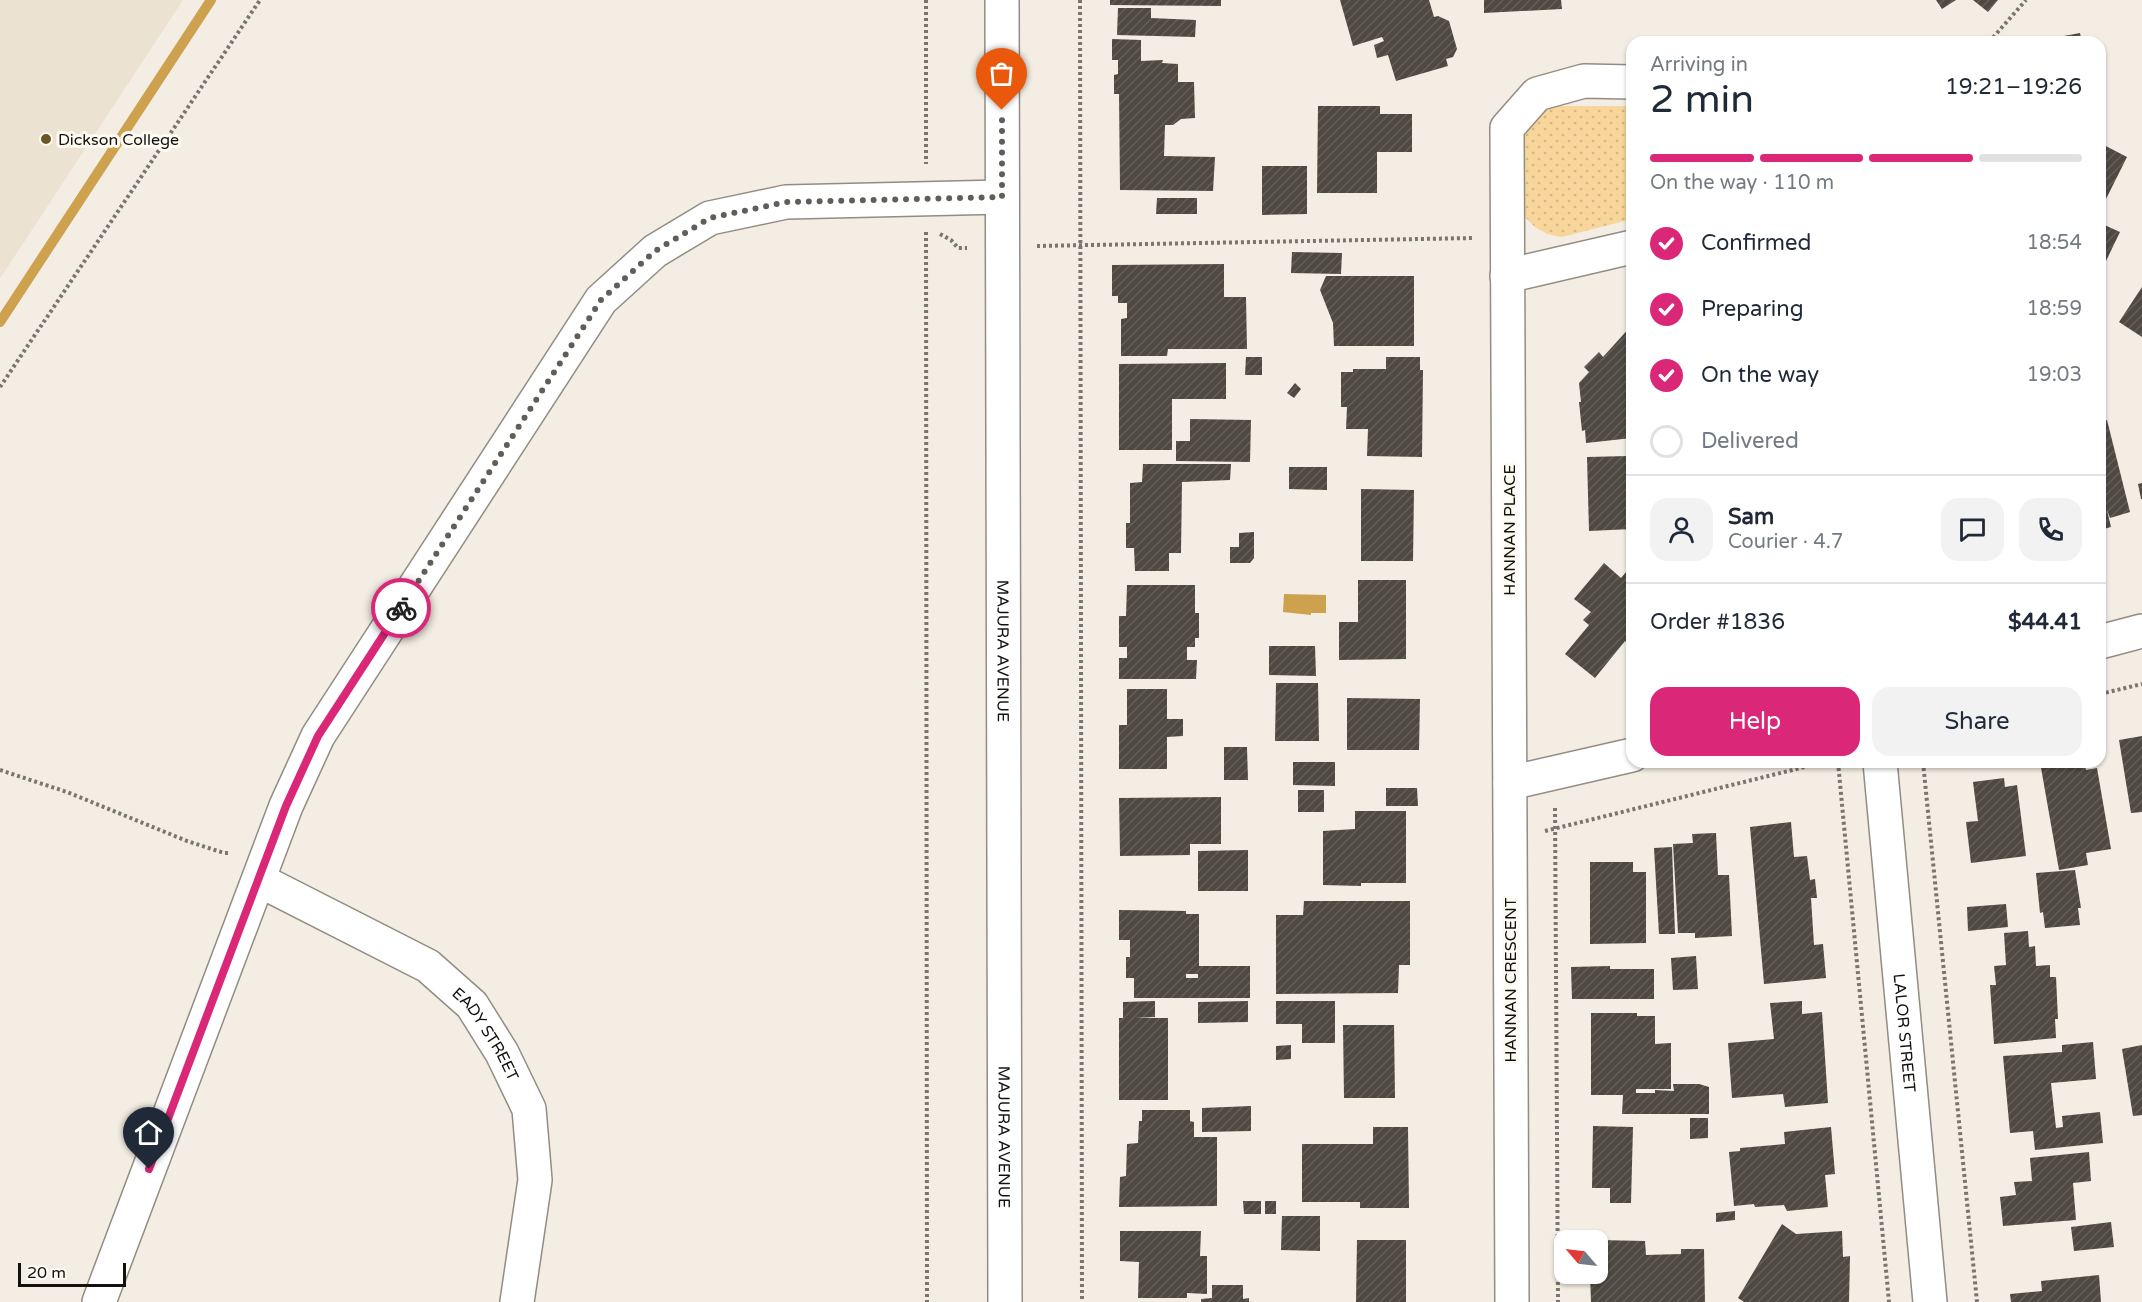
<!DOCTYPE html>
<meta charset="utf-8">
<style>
body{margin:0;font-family:"Varela Round",sans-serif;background:#f2f2f3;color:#1f2937;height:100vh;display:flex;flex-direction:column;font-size:22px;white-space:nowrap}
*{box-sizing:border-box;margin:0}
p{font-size:20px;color:#747a83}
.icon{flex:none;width:33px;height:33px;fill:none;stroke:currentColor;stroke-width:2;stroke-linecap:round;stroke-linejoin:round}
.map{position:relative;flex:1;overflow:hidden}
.details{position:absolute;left:1626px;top:36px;width:480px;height:732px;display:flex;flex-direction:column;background:#fff;border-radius:18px;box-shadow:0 2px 4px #0004}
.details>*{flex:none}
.needle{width:39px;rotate:298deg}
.fabs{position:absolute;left:1554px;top:1230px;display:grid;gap:12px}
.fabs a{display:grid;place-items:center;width:54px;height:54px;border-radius:12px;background:#fff;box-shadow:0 2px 4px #0004;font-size:30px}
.scale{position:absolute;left:18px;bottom:15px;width:108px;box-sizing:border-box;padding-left:6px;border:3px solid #13110e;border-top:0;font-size:16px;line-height:21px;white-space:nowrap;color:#13110e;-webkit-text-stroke:4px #fffaf2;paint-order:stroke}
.pin{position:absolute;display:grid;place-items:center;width:51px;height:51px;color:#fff;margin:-62px -26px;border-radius:50% 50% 50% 0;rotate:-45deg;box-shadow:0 0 6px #0007}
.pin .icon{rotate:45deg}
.courier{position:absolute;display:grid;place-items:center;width:60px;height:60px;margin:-30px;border:4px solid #db2777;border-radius:50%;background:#fff;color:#222;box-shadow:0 2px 8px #0007}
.headline em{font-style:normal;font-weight:600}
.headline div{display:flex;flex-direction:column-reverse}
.headline{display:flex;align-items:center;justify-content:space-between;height:102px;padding:0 24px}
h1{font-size:39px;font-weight:600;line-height:45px}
.bar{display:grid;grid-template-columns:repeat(4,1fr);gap:9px 6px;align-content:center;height:72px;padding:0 24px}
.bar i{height:8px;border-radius:4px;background:#e0e1e3}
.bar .active{background:#db2777}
.bar p{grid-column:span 4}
.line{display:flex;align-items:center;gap:15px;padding:0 24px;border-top:2px solid #e0e1e3}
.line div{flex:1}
.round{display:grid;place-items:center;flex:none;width:63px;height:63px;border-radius:18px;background:#f2f2f3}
ol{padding:0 24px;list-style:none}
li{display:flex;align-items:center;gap:18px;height:66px}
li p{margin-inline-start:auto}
li .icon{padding:6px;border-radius:50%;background:#db2777;color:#fff;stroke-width:4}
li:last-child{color:#747a83}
li i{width:33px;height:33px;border:3px solid #e0e1e3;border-radius:50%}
.primary-button{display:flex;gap:12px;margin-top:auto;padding:12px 24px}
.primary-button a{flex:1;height:69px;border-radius:18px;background:#db2777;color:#fff;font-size:24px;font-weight:600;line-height:69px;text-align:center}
.primary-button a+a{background:#f2f2f3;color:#1f2937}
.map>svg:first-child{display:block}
.built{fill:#ebe2d1}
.park{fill:url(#park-dots)}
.water{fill:#cda14e}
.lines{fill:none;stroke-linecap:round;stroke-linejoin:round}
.stream{stroke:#cda14e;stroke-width:10}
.building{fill:url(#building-hatch);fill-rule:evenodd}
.minor-casing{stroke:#928c83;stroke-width:36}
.secondary-casing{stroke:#928c83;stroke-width:36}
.path{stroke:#79756f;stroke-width:4;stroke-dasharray:3 3;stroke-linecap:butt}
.minor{stroke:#fff;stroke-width:33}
.secondary{stroke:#fff;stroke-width:33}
.done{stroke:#615e59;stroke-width:6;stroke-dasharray:0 10.8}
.route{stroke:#db2777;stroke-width:8}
.poi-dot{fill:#6e5526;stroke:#fffaf2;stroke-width:2}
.labels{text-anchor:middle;stroke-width:6;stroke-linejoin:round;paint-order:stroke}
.poi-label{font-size:16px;fill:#13110e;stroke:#fffaf2;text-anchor:start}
.street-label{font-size:16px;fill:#13110e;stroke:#fffaf2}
</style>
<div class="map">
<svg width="2142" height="1302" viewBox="0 0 2142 1302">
<defs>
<pattern id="park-dots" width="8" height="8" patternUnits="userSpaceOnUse" patternTransform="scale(1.5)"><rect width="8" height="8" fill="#f8d69b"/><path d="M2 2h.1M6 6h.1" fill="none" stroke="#d4b784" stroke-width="1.8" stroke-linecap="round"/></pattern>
<pattern id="building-hatch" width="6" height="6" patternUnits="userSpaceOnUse" patternTransform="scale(1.5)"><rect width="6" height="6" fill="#4e4941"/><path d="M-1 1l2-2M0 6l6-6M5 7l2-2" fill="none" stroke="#635f59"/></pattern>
</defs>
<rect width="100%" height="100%" fill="#f3ede3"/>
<polygon class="built" points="0,0 183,0 1,277 0,277"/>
<polygon class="park" points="1557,106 1632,106 1632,219 1562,237 1547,234 1535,227 1525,217 1520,205 1522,136 1542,109"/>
<polygon class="water" points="1284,594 1326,595 1326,613 1311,613 1311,615 1283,612"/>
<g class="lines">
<polyline class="stream" points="0,322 211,0"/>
</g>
<g class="building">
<polygon points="1110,0 1221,0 1221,6 1110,5"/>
<polygon points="1340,0 1429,0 1434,17 1438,16 1449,21 1457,49 1453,57 1446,59 1448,66 1396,81 1388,55 1377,58 1374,45 1384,41 1382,37 1353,46"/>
<polygon points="1484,0 1561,0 1562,9 1484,13"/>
<polygon points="1936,0 1956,0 1942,9"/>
<polygon points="1973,0 1998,0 1988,12"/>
<polygon points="1118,8 1151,8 1151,18 1196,20 1195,37 1117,35"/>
<polygon points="2080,33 2082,42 2037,42 2037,41"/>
<polygon points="1112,39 1141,40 1141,61 1163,60 1162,63 1178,64 1178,82 1194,82 1195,118 1181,119 1173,125 1165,125 1164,156 1215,157 1213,191 1120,190 1119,94 1114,94 1114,75 1118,74 1118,60 1112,60"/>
<polygon points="1318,106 1380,106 1380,114 1412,114 1412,152 1377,152 1377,193 1317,193"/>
<polygon points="2100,143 2127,157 2106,199 2100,196"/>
<polygon points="1262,166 1307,166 1307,214 1262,215"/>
<polygon points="1157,198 1197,198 1197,214 1156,214"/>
<polygon points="2100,223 2120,232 2106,261 2100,258"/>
<polygon points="1292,252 1342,253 1341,274 1291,273"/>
<polygon points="1224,264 1224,297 1246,297 1247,349 1168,349 1167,356 1121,356 1121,319 1127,318 1127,303 1118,303 1118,296 1112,296 1112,265"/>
<polygon points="1326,276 1414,276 1414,346 1334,346 1333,323 1320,290"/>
<polygon points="2142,287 2142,337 2119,322"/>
<polygon points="1632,325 1632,438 1586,443 1585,430 1582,431 1579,402 1581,402 1579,383 1589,372 1584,367 1599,352 1603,357"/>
<polygon points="1246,357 1262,357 1262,375 1245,375"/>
<polygon points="1386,357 1420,357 1420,370 1423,370 1422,457 1367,456 1368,429 1346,429 1347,407 1341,407 1341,372 1353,372 1353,369 1386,369"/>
<polygon points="1226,363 1226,399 1172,399 1172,450 1119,450 1119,364"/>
<polygon points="1295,383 1301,389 1294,398 1287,393"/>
<polygon points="1190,419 1251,420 1250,462 1176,461 1176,441 1190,441"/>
<polygon points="2107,420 2130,512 2110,518 2107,510 2111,527 2100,530 2100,422"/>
<polygon points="1628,456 1628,461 1632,461 1632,529 1589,531 1587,457"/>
<polygon points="1143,464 1231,464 1230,480 1182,482 1181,553 1169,553 1169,571 1135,571 1134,548 1126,548 1126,523 1130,523 1130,483 1142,482"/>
<polygon points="1289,467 1327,467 1327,490 1289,489"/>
<polygon points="2142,483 2142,499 2141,499 2138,484"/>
<polygon points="1361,489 1414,490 1413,561 1361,561"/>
<polygon points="1254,532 1254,558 1250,563 1230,563 1230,547 1239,547 1239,533"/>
<polygon points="1604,563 1621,578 1632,565 1632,646 1625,641 1595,678 1565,654 1589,625 1583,620 1591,612 1574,599"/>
<polygon points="1358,580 1406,580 1406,659 1339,660 1339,622 1358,622"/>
<polygon points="1127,585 1195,585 1195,613 1199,613 1199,638 1195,638 1195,647 1187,647 1187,660 1197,660 1196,679 1119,679 1119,658 1127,658 1127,647 1119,647 1119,616 1126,616"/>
<polygon points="1269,646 1315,646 1316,676 1269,675"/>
<polygon points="1276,683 1318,683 1319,741 1275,741"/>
<polygon points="1127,689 1167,689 1167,719 1183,719 1183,736 1167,737 1167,769 1119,769 1119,725 1127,725"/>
<polygon points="1347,698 1420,699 1419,750 1347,750"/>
<polygon points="2142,736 2142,812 2131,813 2119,740"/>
<polygon points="1224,747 1247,747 1248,780 1224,780"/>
<polygon points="1293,762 1335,762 1335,786 1293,785"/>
<polygon points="2040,762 2084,762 2086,770 2097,768 2111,849 2086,853 2088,865 2059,870"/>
<polygon points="2004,778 2005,787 2017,785 2026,856 1971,863 1966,822 1978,821 1973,782"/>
<polygon points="1386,788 1417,788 1418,806 1386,806"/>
<rect x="1298" y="790" width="26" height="22"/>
<polygon points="1221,797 1221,844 1190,844 1190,855 1120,856 1119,798"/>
<polygon points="1355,811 1406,811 1406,883 1361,883 1361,886 1323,885 1323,831 1355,829"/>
<polygon points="1791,822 1794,857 1807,856 1810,880 1815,879 1817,898 1811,898 1814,945 1823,944 1826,978 1764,984 1750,827"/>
<polygon points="1716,833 1718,875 1729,875 1732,936 1695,938 1695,933 1678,933 1673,844 1693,843 1692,834"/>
<polygon points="1672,847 1675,934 1659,934 1654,848"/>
<polygon points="1248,850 1248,891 1198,891 1198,851"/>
<polygon points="1590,862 1633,862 1633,872 1646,872 1646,943 1590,944"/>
<polygon points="2075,870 2081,908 2078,908 2080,925 2045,928 2043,912 2040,913 2036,873"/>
<polygon points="1304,901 1410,901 1410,965 1399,965 1398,993 1276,994 1276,915 1303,915"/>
<polygon points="2006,904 2008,927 1968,931 1967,907"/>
<path d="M1119,910L1186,911V914H1199V966H1250V998H1134V978H1126V957H1130V940H1119ZM1186,974H1198V978H1186Z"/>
<polygon points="2028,931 2029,947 2035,946 2036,966 2050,965 2050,977 2056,977 2058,1019 2055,1019 2056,1038 1994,1044 1990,985 1996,985 1994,966 2006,965 2004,933"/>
<polygon points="1696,956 1698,989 1673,990 1671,958"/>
<polygon points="1610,966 1610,969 1654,969 1654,999 1572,999 1571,967"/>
<polygon points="1155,1001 1155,1017 1135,1018 1168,1018 1168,1100 1119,1100 1119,1018 1123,1018 1123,1002"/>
<polygon points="1248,1001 1248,1022 1198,1023 1198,1002"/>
<polygon points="1276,1001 1335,1001 1335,1043 1302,1043 1302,1024 1276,1024"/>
<polygon points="1802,1001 1802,1014 1822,1012 1828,1103 1785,1107 1783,1094 1732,1098 1728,1043 1774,1039 1770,1003"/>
<polygon points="1591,1013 1637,1013 1637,1016 1655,1016 1655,1044 1671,1043 1671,1089 1636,1089 1636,1093 1655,1093 1655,1090 1674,1091 1673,1084 1699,1084 1709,1087 1709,1114 1622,1114 1623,1095 1591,1095"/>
<polygon points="1343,1025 1394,1025 1395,1098 1344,1098"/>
<polygon points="2093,1042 2096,1079 2051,1083 2056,1128 2063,1127 2062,1116 2100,1112 2103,1143 2035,1150 2033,1131 2010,1133 2003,1056 2062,1052 2062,1045"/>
<polygon points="1291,1045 1291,1059 1276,1060 1276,1046"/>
<polygon points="2142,1045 2142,1115 2133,1116 2122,1049"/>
<polygon points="1251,1106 1251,1131 1202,1132 1202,1108"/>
<polygon points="1142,1110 1190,1110 1190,1121 1194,1122 1194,1137 1217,1137 1217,1206 1119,1207 1120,1177 1126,1176 1127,1144 1138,1143 1139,1121 1142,1121"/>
<polygon points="1690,1118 1708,1118 1708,1138 1690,1139"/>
<polygon points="1593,1126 1633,1127 1631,1203 1610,1203 1610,1188 1592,1188"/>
<polygon points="1373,1127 1408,1127 1409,1208 1360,1208 1360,1202 1302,1202 1302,1144 1373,1144"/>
<polygon points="1831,1127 1835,1174 1825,1175 1828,1207 1787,1211 1784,1205 1755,1207 1754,1204 1734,1206 1729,1152 1740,1151 1740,1148 1785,1144 1784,1132"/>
<polygon points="2089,1152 2091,1181 2073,1183 2076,1220 2003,1226 2000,1197 2016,1195 2014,1182 2032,1181 2030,1158"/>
<polygon points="1243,1201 1261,1201 1261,1214 1244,1214"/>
<rect x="1265" y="1201" width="11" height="13"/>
<polygon points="1735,1211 1735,1220 1716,1222 1716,1213"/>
<polygon points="1282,1216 1320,1216 1320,1251 1281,1250"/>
<polygon points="2111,1222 2114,1247 2074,1251 2071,1227"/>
<polygon points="1782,1224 1796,1234 1842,1231 1843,1257 1850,1256 1849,1302 1744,1302 1738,1298"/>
<polygon points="1120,1231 1201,1231 1200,1256 1207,1256 1207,1294 1187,1293 1187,1298 1138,1298 1139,1262 1120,1261"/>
<polygon points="1357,1240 1406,1240 1406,1302 1356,1302"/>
<polygon points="1598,1240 1645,1241 1646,1255 1681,1254 1681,1249 1704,1249 1705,1302 1591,1302 1590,1274 1598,1274"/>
<polygon points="2099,1275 2101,1302 2011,1302 2010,1294 2042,1291 2041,1281"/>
<polygon points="1212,1285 1243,1285 1243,1299 1249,1298 1249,1302 1201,1302 1201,1299 1212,1298"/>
</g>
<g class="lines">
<g class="minor-casing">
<g id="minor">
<polyline points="1507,276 1632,247"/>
<polyline points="2100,642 2142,631"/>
<path id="s1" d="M1880,762L1930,1302"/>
<polyline points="1510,783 1632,755"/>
<path id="s2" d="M259,880L428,966L472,1005L502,1053L529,1109L535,1180L517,1302"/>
<polyline points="99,1302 286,806 318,736 601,300 655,251 710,218 786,202 1002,197"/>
<polyline points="1512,1302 1507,128 1537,94 1584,81 1632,82"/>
</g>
</g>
<g class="secondary-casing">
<g id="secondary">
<path id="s3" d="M1002,0L1005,1302"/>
</g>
</g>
<g class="path">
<polyline points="926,0 926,164"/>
<polyline points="1080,0 1082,1302"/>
<polyline points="1989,42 2026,0"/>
<polyline points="926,232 927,1302"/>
<polyline points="940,234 951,240 958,248 967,248"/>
<polyline points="1037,246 1474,238"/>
<polyline points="0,387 260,0"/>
<polyline points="2100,694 2142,684"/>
<polyline points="1838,762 1889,1302"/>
<polyline points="1923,762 1977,1302"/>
<polyline points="0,770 67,792 187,841 224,853 230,853"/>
<polyline points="1555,808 1558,1302"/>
<polyline points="1545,831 1825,762"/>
</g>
<use href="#minor" class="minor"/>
<use href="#secondary" class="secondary"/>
</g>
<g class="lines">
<polyline class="done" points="401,608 601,300 655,251 710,218 786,202 1002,197 1002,110"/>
<polyline class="route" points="149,1169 286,806 318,736 401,608"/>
</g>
<circle class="poi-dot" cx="46" cy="139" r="6"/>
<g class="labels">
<g class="poi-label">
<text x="58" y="145">Dickson College</text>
</g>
<g class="street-label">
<text transform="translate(1509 530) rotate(-90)" y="6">HANNAN PLACE</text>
<text dy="6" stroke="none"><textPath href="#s3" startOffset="651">MAJURA AVENUE</textPath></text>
<text transform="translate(1510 980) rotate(-90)" y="6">HANNAN CRESCENT</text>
<text dy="6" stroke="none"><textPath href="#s1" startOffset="272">LALOR STREET</textPath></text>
<text dy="6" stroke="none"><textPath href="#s2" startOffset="280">EADY STREET</textPath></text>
<text dy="6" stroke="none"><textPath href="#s3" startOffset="1137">MAJURA AVENUE</textPath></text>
</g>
</g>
</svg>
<div class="fabs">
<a><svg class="needle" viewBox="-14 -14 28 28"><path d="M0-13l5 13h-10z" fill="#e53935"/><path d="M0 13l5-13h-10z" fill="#747a83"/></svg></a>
</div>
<div class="scale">20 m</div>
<div class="pin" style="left:1002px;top:110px;background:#ea580c"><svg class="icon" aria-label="bag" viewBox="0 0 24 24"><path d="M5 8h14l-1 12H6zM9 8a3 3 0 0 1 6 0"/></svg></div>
<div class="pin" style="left:149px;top:1169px;background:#1f2937"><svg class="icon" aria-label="home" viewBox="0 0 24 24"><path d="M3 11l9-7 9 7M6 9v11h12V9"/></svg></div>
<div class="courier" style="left:401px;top:608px"><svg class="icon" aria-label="bike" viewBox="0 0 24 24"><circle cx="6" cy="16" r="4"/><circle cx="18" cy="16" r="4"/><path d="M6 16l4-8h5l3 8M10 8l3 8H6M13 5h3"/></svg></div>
<section class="details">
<div class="headline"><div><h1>2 min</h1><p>Arriving in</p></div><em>19:21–19:26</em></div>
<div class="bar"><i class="active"></i><i class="active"></i><i class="active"></i><i></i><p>On the way · 110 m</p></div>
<ol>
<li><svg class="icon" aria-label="check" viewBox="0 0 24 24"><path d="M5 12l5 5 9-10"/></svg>Confirmed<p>18:54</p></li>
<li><svg class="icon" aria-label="check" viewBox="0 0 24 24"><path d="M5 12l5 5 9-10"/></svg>Preparing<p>18:59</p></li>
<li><svg class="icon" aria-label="check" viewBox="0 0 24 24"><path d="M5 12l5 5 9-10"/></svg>On the way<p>19:03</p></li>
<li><i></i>Delivered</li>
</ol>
<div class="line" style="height:108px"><a class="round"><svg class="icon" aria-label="person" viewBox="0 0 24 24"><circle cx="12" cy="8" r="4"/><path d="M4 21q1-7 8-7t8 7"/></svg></a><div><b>Sam</b><p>Courier · 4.7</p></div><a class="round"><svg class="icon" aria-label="chat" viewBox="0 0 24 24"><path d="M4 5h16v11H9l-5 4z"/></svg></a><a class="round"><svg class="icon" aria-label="phone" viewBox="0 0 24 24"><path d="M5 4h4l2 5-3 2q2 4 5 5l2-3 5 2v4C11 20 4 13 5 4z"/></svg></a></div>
<div class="line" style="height:78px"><div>Order #1836</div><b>$44.41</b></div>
<div class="primary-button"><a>Help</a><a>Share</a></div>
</section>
</div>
